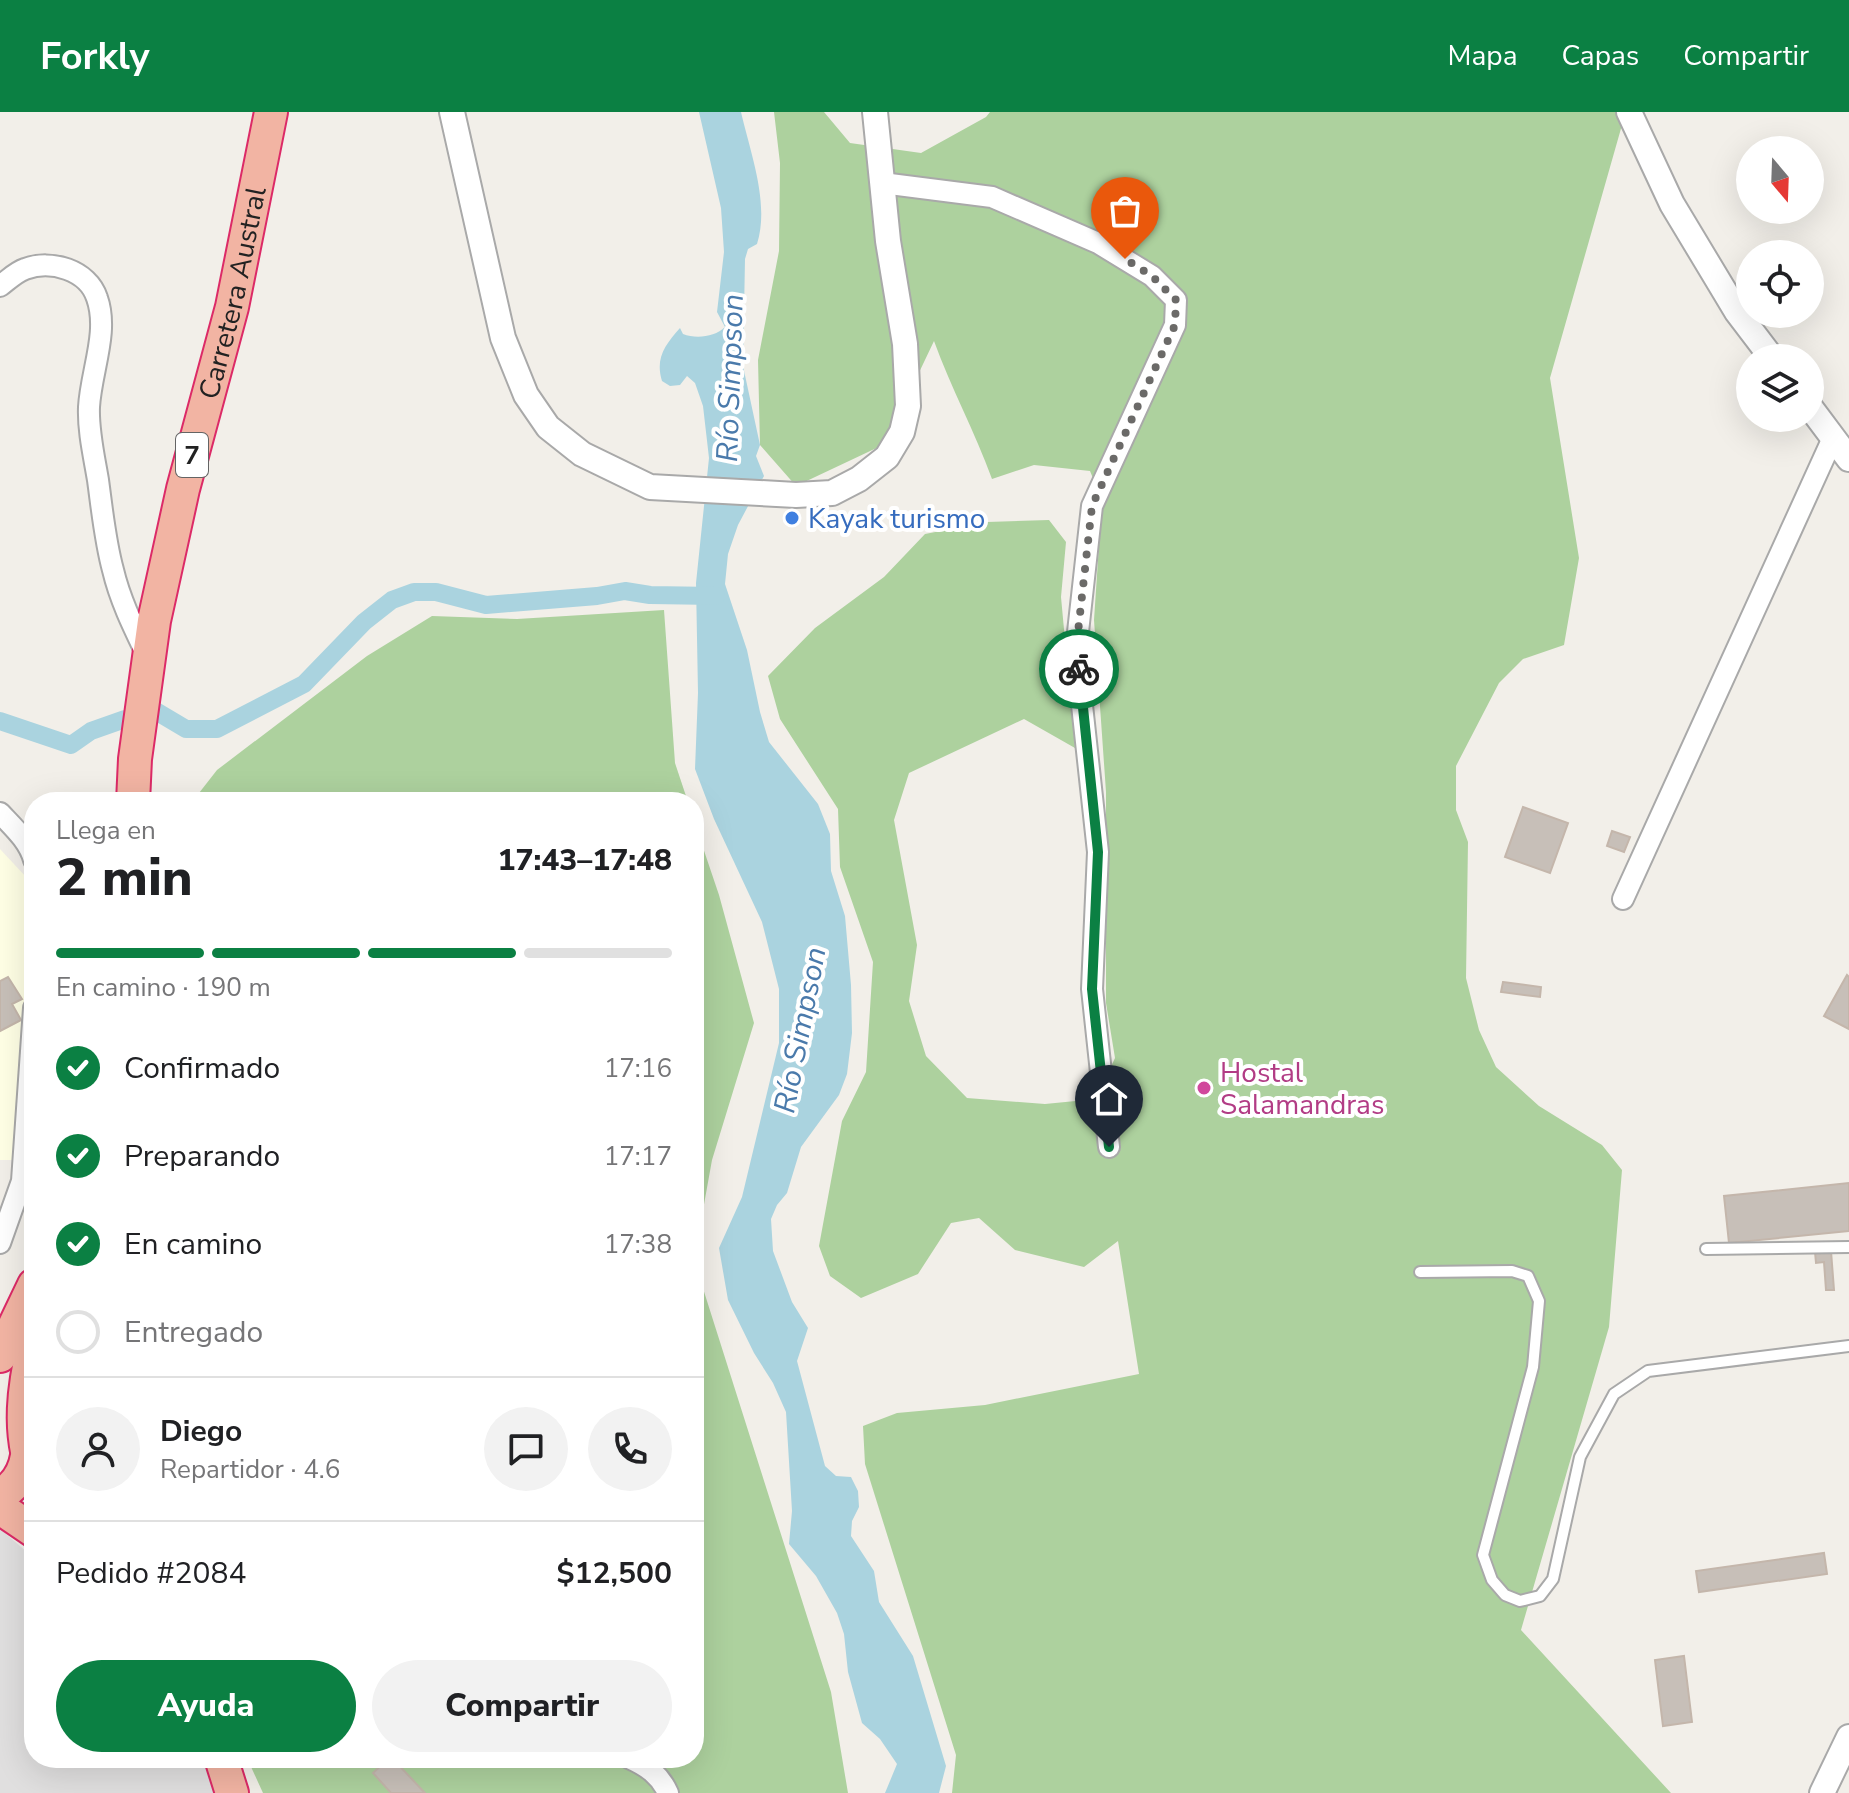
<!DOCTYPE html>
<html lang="es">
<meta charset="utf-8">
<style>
body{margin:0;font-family:"Nunito Sans",sans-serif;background:#f2f2f2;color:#202124;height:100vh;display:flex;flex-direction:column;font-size:30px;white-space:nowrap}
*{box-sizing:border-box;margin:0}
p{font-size:26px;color:#757577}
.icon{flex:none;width:44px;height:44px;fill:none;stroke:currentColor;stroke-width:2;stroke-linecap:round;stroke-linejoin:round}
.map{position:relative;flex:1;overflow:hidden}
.side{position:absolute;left:24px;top:680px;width:680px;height:976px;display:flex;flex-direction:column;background:#fff;border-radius:32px;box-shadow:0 8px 32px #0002}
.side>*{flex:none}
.needle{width:52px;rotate:161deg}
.controls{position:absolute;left:1736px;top:24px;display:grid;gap:16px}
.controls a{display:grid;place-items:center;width:88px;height:88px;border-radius:50%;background:#fff;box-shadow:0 8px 32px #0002;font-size:40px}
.pin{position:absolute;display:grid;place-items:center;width:68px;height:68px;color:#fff;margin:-82px -34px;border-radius:50% 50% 50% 0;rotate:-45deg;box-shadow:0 0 8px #0007}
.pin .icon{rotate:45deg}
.courier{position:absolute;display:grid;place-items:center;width:80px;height:80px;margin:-40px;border:6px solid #0b8043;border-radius:50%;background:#fff;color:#222;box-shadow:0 2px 10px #0007}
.head em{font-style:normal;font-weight:800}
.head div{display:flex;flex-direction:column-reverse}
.head{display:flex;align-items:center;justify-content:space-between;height:136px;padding:0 32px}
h1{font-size:52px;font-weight:800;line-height:60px}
.bar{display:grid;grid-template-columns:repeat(4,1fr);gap:12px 8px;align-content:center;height:96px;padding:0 32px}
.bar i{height:10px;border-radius:6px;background:#e0e0e0}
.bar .on{background:#0b8043}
.bar p{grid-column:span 4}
.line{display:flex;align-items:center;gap:20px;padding:0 32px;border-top:2px solid #e0e0e0}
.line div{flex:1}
.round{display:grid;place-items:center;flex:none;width:84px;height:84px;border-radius:42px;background:#f2f2f2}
ol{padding:0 32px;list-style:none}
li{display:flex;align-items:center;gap:24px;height:88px}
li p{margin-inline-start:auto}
li .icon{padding:8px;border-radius:50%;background:#0b8043;color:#fff;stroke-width:4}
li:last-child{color:#757577}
li i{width:44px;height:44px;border:4px solid #e0e0e0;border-radius:50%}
.action{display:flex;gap:16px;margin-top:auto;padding:16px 32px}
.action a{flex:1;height:92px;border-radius:48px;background:#0b8043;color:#fff;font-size:32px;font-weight:800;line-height:92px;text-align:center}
.action a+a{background:#f2f2f2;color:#202124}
header{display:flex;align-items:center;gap:48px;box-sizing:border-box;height:112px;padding:0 40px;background:#0b8043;color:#fff}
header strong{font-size:38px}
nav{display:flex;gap:44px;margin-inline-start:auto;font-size:28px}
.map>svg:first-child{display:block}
.residential{fill:#e0dfdf}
.education{fill:#ffffe5}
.forest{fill:#add19e}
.water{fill:#aad3df}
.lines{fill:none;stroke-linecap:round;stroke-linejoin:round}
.canal{stroke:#aad3df;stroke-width:18}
.building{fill:#c7bfb8;stroke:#c4b6ab;stroke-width:2}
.service-casing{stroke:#a9a9a9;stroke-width:14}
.minor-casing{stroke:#a9a9a9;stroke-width:24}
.tertiary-casing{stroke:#a9a9a9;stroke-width:28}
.trunk-casing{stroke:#dc2a67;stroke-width:36}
.service{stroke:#fff;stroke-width:10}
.minor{stroke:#fff;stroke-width:20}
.tertiary{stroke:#fff;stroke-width:24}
.trunk{stroke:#f2b4a3;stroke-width:32}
.done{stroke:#6b6a68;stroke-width:8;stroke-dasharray:0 14.4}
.route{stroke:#0b8043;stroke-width:10}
.shop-dot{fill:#3f7fe0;stroke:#fff;stroke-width:3}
.hotel-dot{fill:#d1479c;stroke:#fff;stroke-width:3}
.labels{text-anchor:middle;stroke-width:8;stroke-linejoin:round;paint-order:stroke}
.shield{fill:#fff;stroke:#646464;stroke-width:2}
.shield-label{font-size:26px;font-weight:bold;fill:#222}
.street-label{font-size:28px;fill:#222;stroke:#fff}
.shop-label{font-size:28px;fill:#366cbe;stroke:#fff;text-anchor:start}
.hotel-label{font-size:28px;fill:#b23c85;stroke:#fff;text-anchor:start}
.water-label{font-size:30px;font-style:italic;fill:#4a7aab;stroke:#fff}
</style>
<header>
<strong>Forkly</strong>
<nav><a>Mapa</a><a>Capas</a><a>Compartir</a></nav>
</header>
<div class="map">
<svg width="1849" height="1681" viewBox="0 0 1849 1681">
<rect width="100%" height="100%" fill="#f2efe9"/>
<polygon class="residential" points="0,1417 34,1446 34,1646 218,1646 246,1681 0,1681"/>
<polygon class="education" points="0,737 27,766 31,803 19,1048 0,1048"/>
<g class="forest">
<path d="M774,0H824L850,31L921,41L986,5L990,0H1617L1622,13L1550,266L1579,446L1564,533L1523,547L1499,571L1456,654V698L1468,730L1466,866L1479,918L1496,955L1539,994L1602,1033L1622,1058L1609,1215L1521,1518L1671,1681H952L956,1643L865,1352L863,1314L897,1301L985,1293L1139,1262L1118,1129L1084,1155L1015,1138L979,1106L951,1111L918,1162L861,1186L830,1164L819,1134L842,1009L866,960L873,850L840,755L838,697L780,607L768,564L815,516L884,465L925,422L987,410L1049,408L1066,430L1061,485L1075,636L1024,607L909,661L894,708L917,833L909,889L926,944L967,986L1045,992L1096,987L1115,946L1106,891V680L1094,508L1102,388L1090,359L1034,353L992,367C975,320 951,276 934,229L885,332L796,374L760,333L758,248L779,139L780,51Z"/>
<polygon points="664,498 675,651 688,690 192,690 217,658 367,544 432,504 517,507"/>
<polygon points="694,709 719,783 754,911 712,1048 694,1148 831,1580 848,1681 263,1681 247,1646 694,1646"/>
</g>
<path class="water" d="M699,0H741C750,40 770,91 757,132L748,137L745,147L743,254L760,333L756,344L764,364L738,413L728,442L725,472L747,538L760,600L769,630L818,692L830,722L831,759L845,804L851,873L852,921L847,962L839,983L801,1035L787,1081L777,1093L771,1107L773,1139L792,1190L808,1216L797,1249L825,1354L836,1364L851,1365L858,1379L859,1395L852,1409L851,1424L874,1459L879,1490L913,1544L946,1654L939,1681H885L897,1652L880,1627L862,1611L848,1560L844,1522L837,1501L816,1464L789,1432L792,1399L786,1300L773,1271L754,1241L728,1188L719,1136L742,1085L779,931V877L762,810L714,707L695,657L698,581L696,471L709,346L703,294L695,271L687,264L680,273L670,274L662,269C655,246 665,233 680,216L683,222C696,227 715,225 725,215L717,200L724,140L721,96Z"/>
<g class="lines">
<g class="canal">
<polyline points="154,598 186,617 217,617 304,572 364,510 392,488 414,480 436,480 486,493 597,484 625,479 650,483 716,484"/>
<polyline points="0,609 71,633 91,619 125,607"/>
</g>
</g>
<g class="building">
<polygon points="1523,695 1568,711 1550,761 1505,745"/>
<polygon points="1612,719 1630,725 1624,740 1607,734"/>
<polygon points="1847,863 1849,865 1849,917 1824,904"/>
<polygon points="8,865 22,887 12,892 21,908 0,919 0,869"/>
<polygon points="1503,870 1541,875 1540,885 1501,880"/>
<polygon points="1849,1071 1849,1119 1729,1131 1724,1084"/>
<polygon points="1831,1139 1834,1178 1826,1178 1824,1150 1816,1151 1815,1140"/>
<polygon points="1824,1441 1827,1462 1699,1480 1696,1459"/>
<polygon points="1684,1544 1692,1610 1663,1614 1655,1548"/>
<polygon points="389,1646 392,1646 425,1681 391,1681 373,1661"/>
</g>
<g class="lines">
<g class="service-casing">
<g id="service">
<polyline points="1706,1137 1849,1135"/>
<polyline points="1420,1160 1512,1159 1528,1164 1539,1189 1533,1255 1483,1443 1492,1468 1505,1483 1520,1489 1540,1484 1553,1467 1580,1345 1614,1282 1648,1259 1849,1234"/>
</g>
</g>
<g class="minor-casing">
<g id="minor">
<polyline points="882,71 992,85 1098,131 1152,164 1176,188 1175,213 1092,394 1076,538 1098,740 1092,877 1109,1035"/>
<path d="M0,174C8,168 16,160 25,157C51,147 88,158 97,186C109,220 91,259 89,295C88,319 94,344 98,368C102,397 105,429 113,458C120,488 134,516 147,543"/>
<path d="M0,701C13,715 29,729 34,748"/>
<polyline points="1623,787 1833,326"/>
<polyline points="0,1131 22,1069 34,896"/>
<path d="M629,1646C647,1654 660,1663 668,1681"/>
</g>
</g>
<g class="tertiary-casing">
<g id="tertiary">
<polyline points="452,0 503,226 526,283 548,315 582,342 650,375 796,383 832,381 859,367 887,345 902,320 908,294 905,232 888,129 875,0"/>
<polyline points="1629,0 1672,92 1737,200 1772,246"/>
<polyline points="1810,295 1849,347"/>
<polyline points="1822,1681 1849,1625"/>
</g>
</g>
<g class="trunk-casing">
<g id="trunk">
<path id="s1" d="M133,690L135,647L154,509L183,377L232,195L271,0"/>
<path d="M34,1230C24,1273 17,1320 34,1363"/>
<polyline points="0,1244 34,1173"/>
<path d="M0,1382C16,1375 24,1361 27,1344"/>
<polyline points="0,1396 34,1419"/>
<polyline points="221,1646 232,1681"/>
</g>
</g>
<use href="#service" class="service"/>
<use href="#minor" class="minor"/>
<use href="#tertiary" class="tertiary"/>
<use href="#trunk" class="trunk"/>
</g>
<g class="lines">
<polyline class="done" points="1079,557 1076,538 1092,394 1175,213 1176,188 1152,164 1125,147"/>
<polyline class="route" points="1079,557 1098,740 1092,877 1109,1035"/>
</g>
<circle class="shop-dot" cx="792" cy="406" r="8"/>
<circle class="hotel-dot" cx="1204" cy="976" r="8"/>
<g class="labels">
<rect class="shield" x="176" y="321" width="32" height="44" rx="6"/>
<g class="shield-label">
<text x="192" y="352">7</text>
</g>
<g class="street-label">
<text dy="10" stroke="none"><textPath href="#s1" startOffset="520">Carretera Austral</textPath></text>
</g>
<g class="shop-label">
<text x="808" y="416">Kayak turismo</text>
</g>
<g class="hotel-label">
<text x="1220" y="970">Hostal<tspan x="1220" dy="32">Salamandras</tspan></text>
</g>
<g class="water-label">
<text transform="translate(730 266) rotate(-88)" y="10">Río Simpson</text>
<text transform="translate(800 918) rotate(-79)" y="10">Río Simpson</text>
</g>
</g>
</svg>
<div class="controls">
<a><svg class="needle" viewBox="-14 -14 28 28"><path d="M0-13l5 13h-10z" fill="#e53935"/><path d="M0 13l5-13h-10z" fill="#757577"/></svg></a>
<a><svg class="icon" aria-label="locate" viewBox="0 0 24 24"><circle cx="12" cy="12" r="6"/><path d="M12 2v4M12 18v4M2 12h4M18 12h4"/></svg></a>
<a><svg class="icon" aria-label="layers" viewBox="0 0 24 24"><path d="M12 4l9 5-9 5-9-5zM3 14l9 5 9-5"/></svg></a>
</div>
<div class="pin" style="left:1125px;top:147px;background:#ea580c"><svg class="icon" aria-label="bag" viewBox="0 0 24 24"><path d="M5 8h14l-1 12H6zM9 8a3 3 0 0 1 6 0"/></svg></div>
<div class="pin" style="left:1109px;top:1035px;background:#1f2937"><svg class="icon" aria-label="home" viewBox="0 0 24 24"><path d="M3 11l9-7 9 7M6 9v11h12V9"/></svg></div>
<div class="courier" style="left:1079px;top:557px"><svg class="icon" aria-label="bike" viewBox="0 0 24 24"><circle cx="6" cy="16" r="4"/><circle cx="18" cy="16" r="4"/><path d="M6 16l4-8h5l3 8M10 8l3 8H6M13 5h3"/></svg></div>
<section class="side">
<div class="head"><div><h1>2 min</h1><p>Llega en</p></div><em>17:43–17:48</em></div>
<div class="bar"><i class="on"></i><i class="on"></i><i class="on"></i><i></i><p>En camino · 190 m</p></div>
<ol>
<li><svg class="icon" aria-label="check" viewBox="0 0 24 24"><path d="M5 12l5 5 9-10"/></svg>Confirmado<p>17:16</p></li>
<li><svg class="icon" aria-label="check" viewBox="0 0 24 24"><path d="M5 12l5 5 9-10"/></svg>Preparando<p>17:17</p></li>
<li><svg class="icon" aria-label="check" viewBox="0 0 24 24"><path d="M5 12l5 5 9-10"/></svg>En camino<p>17:38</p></li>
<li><i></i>Entregado</li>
</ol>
<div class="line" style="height:144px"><a class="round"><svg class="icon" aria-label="person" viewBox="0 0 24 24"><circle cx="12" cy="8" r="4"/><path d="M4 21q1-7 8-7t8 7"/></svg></a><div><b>Diego</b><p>Repartidor · 4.6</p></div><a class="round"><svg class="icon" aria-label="chat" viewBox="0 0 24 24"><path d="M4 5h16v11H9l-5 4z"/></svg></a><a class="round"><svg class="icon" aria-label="phone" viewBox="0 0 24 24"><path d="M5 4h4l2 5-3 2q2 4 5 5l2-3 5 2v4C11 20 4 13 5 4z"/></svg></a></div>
<div class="line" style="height:104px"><div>Pedido #2084</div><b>$12,500</b></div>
<div class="action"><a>Ayuda</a><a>Compartir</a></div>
</section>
</div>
